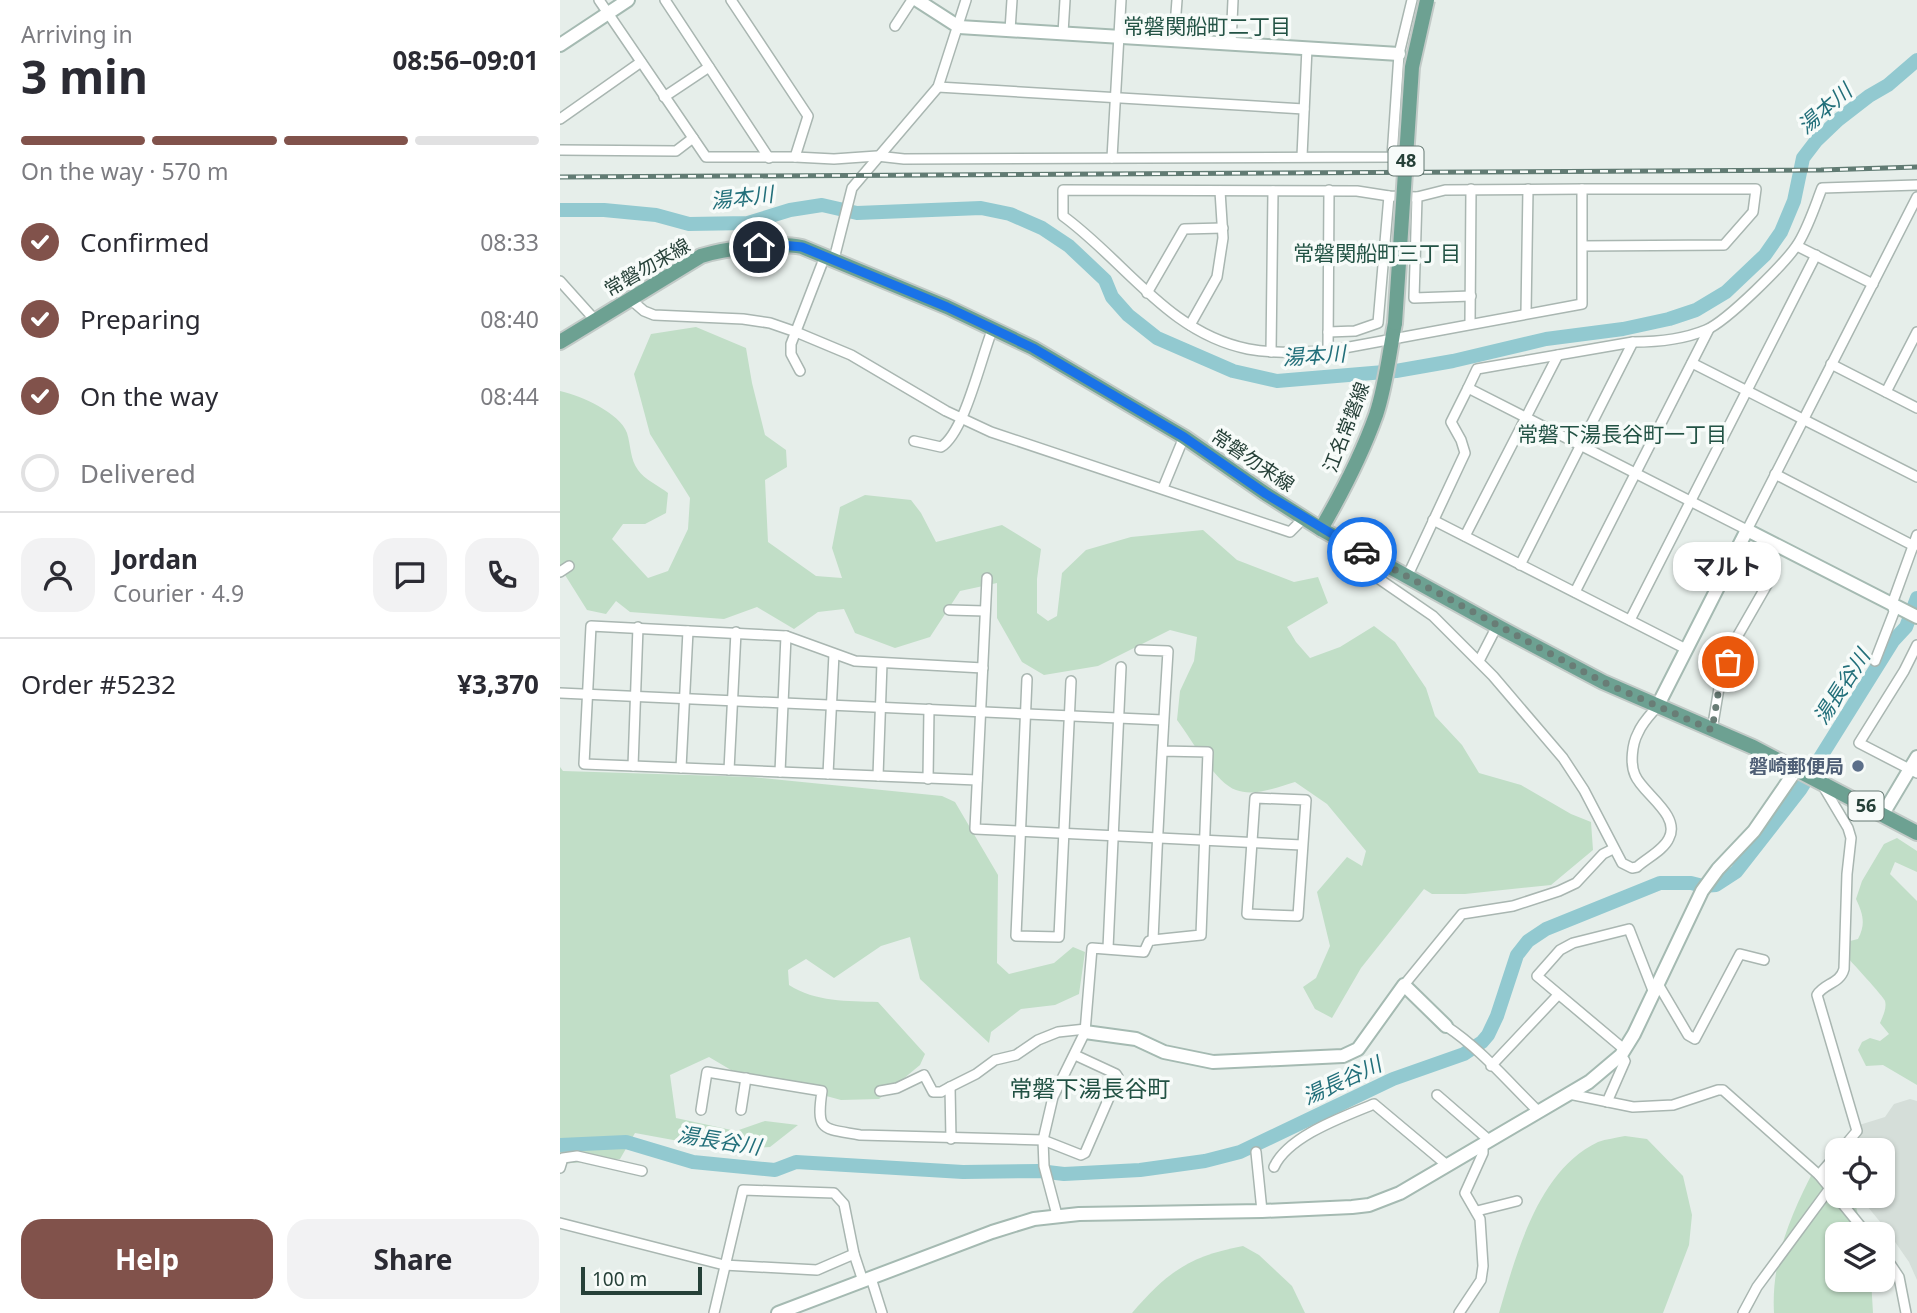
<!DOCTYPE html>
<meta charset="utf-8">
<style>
body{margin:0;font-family:"Noto Sans","Noto Sans JP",sans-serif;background:#f2f2f3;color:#2b2b33;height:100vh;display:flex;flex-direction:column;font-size:26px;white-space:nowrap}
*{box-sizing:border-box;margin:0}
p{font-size:23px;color:#7c7c81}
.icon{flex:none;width:38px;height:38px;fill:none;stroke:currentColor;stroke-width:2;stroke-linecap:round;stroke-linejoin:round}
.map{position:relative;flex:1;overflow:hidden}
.side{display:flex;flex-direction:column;background:#fff;width:560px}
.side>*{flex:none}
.fabs{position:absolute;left:1265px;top:1138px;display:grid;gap:14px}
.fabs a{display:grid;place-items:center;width:70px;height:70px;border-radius:14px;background:#fff;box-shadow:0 2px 5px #0004;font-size:35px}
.scale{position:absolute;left:21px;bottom:18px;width:121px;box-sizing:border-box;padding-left:7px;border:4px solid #264038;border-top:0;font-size:19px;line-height:24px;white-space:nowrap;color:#264038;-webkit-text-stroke:5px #f7fbf9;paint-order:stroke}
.pin{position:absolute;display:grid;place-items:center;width:60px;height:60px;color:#fff;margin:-30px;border:4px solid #fff;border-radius:50%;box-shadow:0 2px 7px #0007}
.courier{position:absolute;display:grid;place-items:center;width:70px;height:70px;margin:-35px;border:5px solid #1a73e8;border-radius:50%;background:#fff;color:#222;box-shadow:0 2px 9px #0007}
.bubble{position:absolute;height:49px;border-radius:21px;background:#fff;box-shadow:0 2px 5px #0004;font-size:23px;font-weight:700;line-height:49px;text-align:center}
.head em{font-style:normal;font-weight:700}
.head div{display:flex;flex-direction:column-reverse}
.head{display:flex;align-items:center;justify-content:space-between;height:119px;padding:0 21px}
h1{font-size:46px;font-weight:700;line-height:52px}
.bar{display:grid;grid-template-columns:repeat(4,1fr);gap:10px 7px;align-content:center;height:84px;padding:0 21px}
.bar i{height:9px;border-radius:5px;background:#e1e1e2}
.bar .current{background:#81524b}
.bar p{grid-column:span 4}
.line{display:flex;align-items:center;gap:18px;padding:0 21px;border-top:2px solid #e1e1e2}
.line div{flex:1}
.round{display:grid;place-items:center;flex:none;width:74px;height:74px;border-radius:21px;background:#f2f2f3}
ol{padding:0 21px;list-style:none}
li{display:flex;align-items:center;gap:21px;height:77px}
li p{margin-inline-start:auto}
li .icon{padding:7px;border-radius:50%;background:#81524b;color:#fff;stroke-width:4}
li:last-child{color:#7c7c81}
li i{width:38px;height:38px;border:4px solid #e1e1e2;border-radius:50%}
.button{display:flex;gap:14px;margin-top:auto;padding:14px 21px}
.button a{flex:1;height:80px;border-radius:21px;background:#81524b;color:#fff;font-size:28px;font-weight:700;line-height:80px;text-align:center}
.button a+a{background:#f2f2f3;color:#2b2b33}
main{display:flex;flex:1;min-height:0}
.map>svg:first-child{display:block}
.built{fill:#d5ded9}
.green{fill:#c1dec7}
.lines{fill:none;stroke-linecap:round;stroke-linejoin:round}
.river{stroke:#92c9d0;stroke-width:14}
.street-casing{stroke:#a9b6b1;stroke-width:12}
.secondary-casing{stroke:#a5bab2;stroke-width:16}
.primary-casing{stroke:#c2cac7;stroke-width:18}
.street{stroke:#fff;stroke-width:9}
.secondary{stroke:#fff;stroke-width:12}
.primary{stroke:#6da192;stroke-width:14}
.rail-casing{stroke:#617b73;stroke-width:5}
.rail{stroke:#f7fbf9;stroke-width:2.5;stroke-dasharray:8;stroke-linecap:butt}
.primary-bridge-casing{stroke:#c2cac7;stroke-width:18;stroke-linecap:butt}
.primary-bridge{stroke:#6da192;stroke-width:14}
.done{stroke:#697d76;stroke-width:7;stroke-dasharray:0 12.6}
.route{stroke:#1a73e8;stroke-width:9}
.service-dot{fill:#5c6f8a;stroke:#f7fbf9;stroke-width:2.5}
.labels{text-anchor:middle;stroke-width:7;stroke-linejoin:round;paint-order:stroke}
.shield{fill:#f7fbf9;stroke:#657872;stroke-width:2}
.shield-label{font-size:18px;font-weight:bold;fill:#264038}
.street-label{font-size:19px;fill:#264038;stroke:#f7fbf9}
.service-label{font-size:19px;font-weight:bold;fill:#4e5e75;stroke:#f7fbf9;text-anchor:end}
.neighbourhood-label{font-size:21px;fill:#225244;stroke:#f7fbf9}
.water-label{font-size:21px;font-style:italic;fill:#226f7a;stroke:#f7fbf9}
.quarter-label{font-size:23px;fill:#225244;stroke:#f7fbf9}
</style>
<main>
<section class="side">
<div class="head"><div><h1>3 min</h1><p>Arriving in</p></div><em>08:56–09:01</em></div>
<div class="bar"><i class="current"></i><i class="current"></i><i class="current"></i><i></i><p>On the way · 570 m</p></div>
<ol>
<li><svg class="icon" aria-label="check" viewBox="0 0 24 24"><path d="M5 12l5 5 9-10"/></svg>Confirmed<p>08:33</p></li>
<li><svg class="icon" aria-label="check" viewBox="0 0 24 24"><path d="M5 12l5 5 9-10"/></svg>Preparing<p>08:40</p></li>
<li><svg class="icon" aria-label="check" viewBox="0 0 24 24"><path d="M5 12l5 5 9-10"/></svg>On the way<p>08:44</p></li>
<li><i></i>Delivered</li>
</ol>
<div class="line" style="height:126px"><a class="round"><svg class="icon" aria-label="person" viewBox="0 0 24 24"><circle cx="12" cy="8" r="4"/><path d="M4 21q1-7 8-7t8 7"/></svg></a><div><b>Jordan</b><p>Courier · 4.9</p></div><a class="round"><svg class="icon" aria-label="chat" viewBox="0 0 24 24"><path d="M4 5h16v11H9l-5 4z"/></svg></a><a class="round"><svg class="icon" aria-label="phone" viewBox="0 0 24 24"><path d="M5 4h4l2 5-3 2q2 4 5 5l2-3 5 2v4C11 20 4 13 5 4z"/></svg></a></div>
<div class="line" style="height:91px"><div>Order #5232</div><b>¥3,370</b></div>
<div class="button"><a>Help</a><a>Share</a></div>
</section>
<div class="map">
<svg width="1357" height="1313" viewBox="0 0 1357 1313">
<rect width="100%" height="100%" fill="#e6eeea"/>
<polygon class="built" points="1350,1099 1357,1101 1357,1280 1349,1262 1326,1229 1298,1195 1323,1195 1323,1150 1287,1150 1298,1137 1296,1126 1325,1117 1334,1104"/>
<g class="green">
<path d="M136,327L186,348L192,383L205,435L226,450L227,467L205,480L208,542L256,576L282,578L272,548L280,507L305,495L351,500L361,513L376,542L442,525L481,549L477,579V613L488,621L497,616L502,573L526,550L571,537L643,530L677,560L734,582L758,577L768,603L727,627L736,642L750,658L780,647L814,626L835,642L866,688L875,716L902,745L919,773L961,785L1011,814L1031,822L1033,850L991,885L905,894H872L864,889L801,968L772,1018L755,1009L743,987L756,978L770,946L757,892L787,857L802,866L806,851L767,804L735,782C718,787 694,797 676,790C655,783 631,738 617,720L620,691L634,661L637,637L610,630L538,666L484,675L462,662L437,618V583L400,591L370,637L335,648L295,633L284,609L258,612L234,629L197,607L164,619L70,612L56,601L46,614L27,610L0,567V391C20,395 60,413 67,433C71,446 70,459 78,470C84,479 99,486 108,493L106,513L85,524H63L52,539L88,578L108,571L128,529L130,498L90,434L74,374L91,334Z"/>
<path d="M0,767L3,771L192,777L382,796L395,802L438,875L437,963L449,974L494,963L513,947L525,952L519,994L495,1005L461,1009L431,1032L429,1043L360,979L350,937L321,946L274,978L246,959L228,970L229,985C255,1002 288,1001 318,1002L365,1054L360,1065L319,1099L281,1100L171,1070L149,1057L110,1075L116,1118L176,1131L205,1121L238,1125L210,1147L168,1150L75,1133L60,1159L0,1164Z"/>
<path d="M1337,838L1357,851V872L1335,862L1330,874L1357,901V1085L1323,1065L1306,1066L1298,1050L1302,1042L1310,1038L1320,1041L1329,1034L1320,1023C1323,1016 1327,1008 1325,1001C1324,997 1289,959 1284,954L1290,941L1298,939C1306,924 1303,914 1296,899L1302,881L1324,844Z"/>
<path d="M1065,1136L1087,1139L1123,1176L1132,1215L1129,1245L1103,1313H939C956,1255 978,1170 1038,1142C1046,1139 1056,1138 1065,1136Z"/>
<path d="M1264,1166L1277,1172L1278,1195H1293L1303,1234H1278V1279H1311L1313,1313H1214C1211,1260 1231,1214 1255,1168Z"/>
<path d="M683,1246L699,1255L732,1286L745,1313H572C607,1272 630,1256 683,1246Z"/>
</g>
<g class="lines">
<g class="river">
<polyline points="0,210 44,210 96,215 129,224 188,223 230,210 262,205 297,213 421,208 450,214 482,228 509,246 545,280 552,297 568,315 597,338 673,371 717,381 836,371 893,361 986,339 1063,329 1109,319 1136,310 1166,292 1205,255 1221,232 1234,201 1243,158 1256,141 1278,120 1309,96 1328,85 1357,60"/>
<polyline points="0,1145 66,1142 133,1162 215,1170 236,1162 403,1172 479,1171 504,1174 580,1170 645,1161 680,1152 833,1079 904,1054 922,1042 928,1035 937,1016 957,955 968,941 986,929 1100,883 1131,883 1143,886 1156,885 1176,872 1240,790 1333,641 1346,627 1357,598"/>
</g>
<g class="street-casing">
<g id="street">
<polyline points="39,0 146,157 235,157 274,159 317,156 344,159 832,157 839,54 852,0"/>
<polyline points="105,0 209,158"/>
<polyline points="171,0 248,116 235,157"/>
<polyline points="335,26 352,0"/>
<polyline points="450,30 452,0"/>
<polyline points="503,33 505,0"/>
<polyline points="614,40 617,0"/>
<polyline points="671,44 673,0"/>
<polyline points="378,87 744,109"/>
<polyline points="104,97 149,67"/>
<polyline points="0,119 81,62"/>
<polyline points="0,150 116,151 133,138"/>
<polyline points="742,156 747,48"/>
<polyline points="552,158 561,0"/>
<path d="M1357,185L1262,188C1255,206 1249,225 1239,242C1227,262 1167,321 1146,330C1122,340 1098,342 1073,342L917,369L908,388L1187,530L1357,197"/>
<path d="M857,197L829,196L797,191L503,190V216C565,261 608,333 688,349C714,354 741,352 768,351L1022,304V189H1196L1193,212L1164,245L1022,246"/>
<polyline points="1237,246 1313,284"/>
<polyline points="274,259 292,188 378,87 406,0"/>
<polyline points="0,281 35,320"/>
<polyline points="587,293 624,229 663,228"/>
<polyline points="911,296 854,298 857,197 885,190 1022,189"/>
<polyline points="70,299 84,311 94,315 183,319 210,323 236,332 291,355 386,411 431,432 730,532 744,518"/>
<polyline points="966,313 968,189"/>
<polyline points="910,324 911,189"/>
<polyline points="630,325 657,277 663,238 660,191"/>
<polyline points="768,332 795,331 818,323 829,196"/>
<polyline points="768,351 769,190"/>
<polyline points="711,352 713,191"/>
<polyline points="1132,363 1357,477"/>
<polyline points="1271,364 1357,408"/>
<polyline points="240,371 231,354 231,344 265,256"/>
<polyline points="1326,392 1357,332"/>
<path d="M354,441L381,447C405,432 421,357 433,328"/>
<polyline points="1215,474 1354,546"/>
<polyline points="603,488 624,437"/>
<polyline points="873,520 1126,649"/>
<polyline points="905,536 998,355"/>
<polyline points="960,565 1073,342"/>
<polyline points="0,572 9,566"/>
<path d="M809,572L873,616L933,676L1003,758L1024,790L1062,863L1072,868L1077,867C1087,858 1104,850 1109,838C1121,815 1082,793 1075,775C1070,764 1072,744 1078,733C1082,723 1090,715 1097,707"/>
<polyline points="847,577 905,453 901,440 891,422 908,388"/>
<polyline points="427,578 415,829 742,845"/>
<polyline points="1015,592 1149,329"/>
<polyline points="389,610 425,611"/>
<polyline points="1070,620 1256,255"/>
<polyline points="1357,645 1344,671 1299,743 1357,773"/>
<path d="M580,650L608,651C602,747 597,844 593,940L641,935L648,752L602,751"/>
<polyline points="919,661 937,626"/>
<polyline points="1315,661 1334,612 1332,604 1357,535"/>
<polyline points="467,679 456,936 499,937 511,681"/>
<polyline points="0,693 603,720"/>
<polyline points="1152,730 1159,688 1177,637 1212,576"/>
<polyline points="73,766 78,627"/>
<polyline points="121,768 128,631"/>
<polyline points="169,770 176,632"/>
<polyline points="220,772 226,636"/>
<polyline points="268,774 274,654"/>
<polyline points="318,776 322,663"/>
<polyline points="368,779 369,709"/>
<polyline points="417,780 24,764 31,626 226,636 295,661 423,668"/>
<path d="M1263,786L1288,828L1291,838L1287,874L1284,969C1280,984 1264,983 1257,995L1297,1131L1281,1150"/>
<polygon points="695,798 746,800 738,916 687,914"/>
<polyline points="548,948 561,667"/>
<polyline points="1098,984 1128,1035 1135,1039 1180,954 1204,960"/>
<polyline points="844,985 902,914 953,906 999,891 1016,883 1043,854 1053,849"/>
<path d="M886,1026C921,1049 949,1083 979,1112"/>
<polyline points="1065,1050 977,976 1000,950 1013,943 1069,929 1094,993"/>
<polyline points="931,1066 998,995"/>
<polyline points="390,1087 391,1139"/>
<polyline points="320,1091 337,1088 364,1075 373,1092 381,1092 390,1087 416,1074 435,1060 456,1055 478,1040 498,1032 526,1029"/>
<polyline points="1009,1094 1073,1107 1113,1105 1158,1090 1163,1090 1259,1175 1307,1234"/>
<polyline points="877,1095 930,1141"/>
<polyline points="1047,1102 1065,1061 1061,1055"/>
<path d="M141,1110L147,1072L262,1091C256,1132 262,1128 300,1135L483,1140L521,1155L525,1153L558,1077L556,1074L515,1055"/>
<polyline points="181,1110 186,1078"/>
<polyline points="696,1152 702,1211"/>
<path d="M714,1167C728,1136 783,1117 814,1104L888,1166"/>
<polyline points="0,1168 3,1158 17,1156 82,1171"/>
<polyline points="1259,1175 1278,1153"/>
<polyline points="917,1211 957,1201"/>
<polyline points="497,1215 484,1166 483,1140 493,1097 525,1032 532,948 584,952 589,941 593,940"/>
<polyline points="0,1223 164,1265 257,1270 294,1254"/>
<polyline points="1323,1253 1339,1277 1346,1313"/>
<polyline points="311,1278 322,1313"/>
<polyline points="154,1313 183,1190 274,1193 284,1204 294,1254 303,1281"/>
<polyline points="899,1313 921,1280 923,1266 920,1219 905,1193 923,1153 923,1145"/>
<polyline points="1183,1313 1197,1287 1270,1188"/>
</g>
</g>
<g class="secondary-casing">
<g id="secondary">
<polyline points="357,0 399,27 839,54"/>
<polyline points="0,45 68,0"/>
<polyline points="1097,707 1187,530 1357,617"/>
<polyline points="1323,814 1357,757"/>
<polyline points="525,1032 576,1039 604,1052 653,1062 783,1056 798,1049 844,985 886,1026"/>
<polyline points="218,1313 432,1232 474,1219 519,1214 702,1211 792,1207 809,1205 840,1193 1029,1082 1061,1055 1074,1034 1142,891 1158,869 1194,831 1236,770"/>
</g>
</g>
<g class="primary-casing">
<g id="primary">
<path d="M0,342L141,256C166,248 217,242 242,247L387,307L473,348L624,437L706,494L761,529L937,626L1043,682L1193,747L1357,833"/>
<path d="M761,529C782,493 802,454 816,415C826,385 829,354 835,323"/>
</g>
</g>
<use href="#street" class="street"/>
<use href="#secondary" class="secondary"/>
<use href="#primary" class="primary"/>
<g class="rail-casing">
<polyline id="rail" points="0,177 1261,170 1357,167"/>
</g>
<use href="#rail" class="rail"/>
<g class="primary-bridge-casing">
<polyline id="primary-bridge" points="835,323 852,67 867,0"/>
</g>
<use href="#primary-bridge" class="primary-bridge"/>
</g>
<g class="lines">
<polyline class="done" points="802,552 1043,682 1152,730 1159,688 1168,662"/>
<polyline class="route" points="199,247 222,245 242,247 387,307 473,348 624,437 706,494 802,552"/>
</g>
<circle class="service-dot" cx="1298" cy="766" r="7"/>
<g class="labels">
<g class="shield">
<rect x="828.5" y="146.5" width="35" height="29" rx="5"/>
<rect x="1288.5" y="791.5" width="35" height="29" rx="5"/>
</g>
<g class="shield-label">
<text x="846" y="167">48</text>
<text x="1306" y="812">56</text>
</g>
<g class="street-label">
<text transform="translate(87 267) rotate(-30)" y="7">常磐勿来線</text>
<text transform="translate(786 427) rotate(-69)" y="7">江名常磐線</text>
<text transform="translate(693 460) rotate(34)" y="7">常磐勿来線</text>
</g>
<g class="service-label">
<text x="1284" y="773">磐崎郵便局</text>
</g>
<g class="neighbourhood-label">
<text x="647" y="34">常磐関船町二丁目</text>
<text x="817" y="261">常磐関船町三丁目</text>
<text x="1062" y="442">常磐下湯長谷町一丁目</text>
</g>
<g class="water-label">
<text transform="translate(1265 109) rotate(-41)" y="7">湯本川</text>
<text transform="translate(182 198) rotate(-7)" y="7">湯本川</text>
<text transform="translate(754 356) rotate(-4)" y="7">湯本川</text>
<text transform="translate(1282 687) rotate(-57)" y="7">湯長谷川</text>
<text transform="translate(782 1081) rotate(-25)" y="7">湯長谷川</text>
<text transform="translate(159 1141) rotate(9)" y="7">湯長谷川</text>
</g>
<g class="quarter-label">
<text x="530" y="1097">常磐下湯長谷町</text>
</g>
</g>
</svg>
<div class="fabs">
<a><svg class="icon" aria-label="locate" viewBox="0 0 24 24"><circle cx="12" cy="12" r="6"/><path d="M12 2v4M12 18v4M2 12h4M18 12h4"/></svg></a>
<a><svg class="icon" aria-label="layers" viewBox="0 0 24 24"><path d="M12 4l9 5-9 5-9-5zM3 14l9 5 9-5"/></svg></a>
</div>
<div class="scale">100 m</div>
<div class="pin" style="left:1168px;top:662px;background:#ea580c"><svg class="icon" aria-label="bag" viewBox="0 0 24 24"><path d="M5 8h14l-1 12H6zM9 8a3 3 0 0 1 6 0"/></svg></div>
<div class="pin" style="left:199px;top:247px;background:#1f2937"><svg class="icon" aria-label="home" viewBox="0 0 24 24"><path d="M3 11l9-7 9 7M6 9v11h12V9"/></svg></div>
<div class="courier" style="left:802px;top:552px"><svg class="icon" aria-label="car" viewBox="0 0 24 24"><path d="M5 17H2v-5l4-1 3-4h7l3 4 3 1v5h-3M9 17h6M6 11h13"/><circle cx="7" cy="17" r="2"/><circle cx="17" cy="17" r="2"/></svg></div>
<div class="bubble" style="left:1113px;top:542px;width:108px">マルト</div>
</div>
</main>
